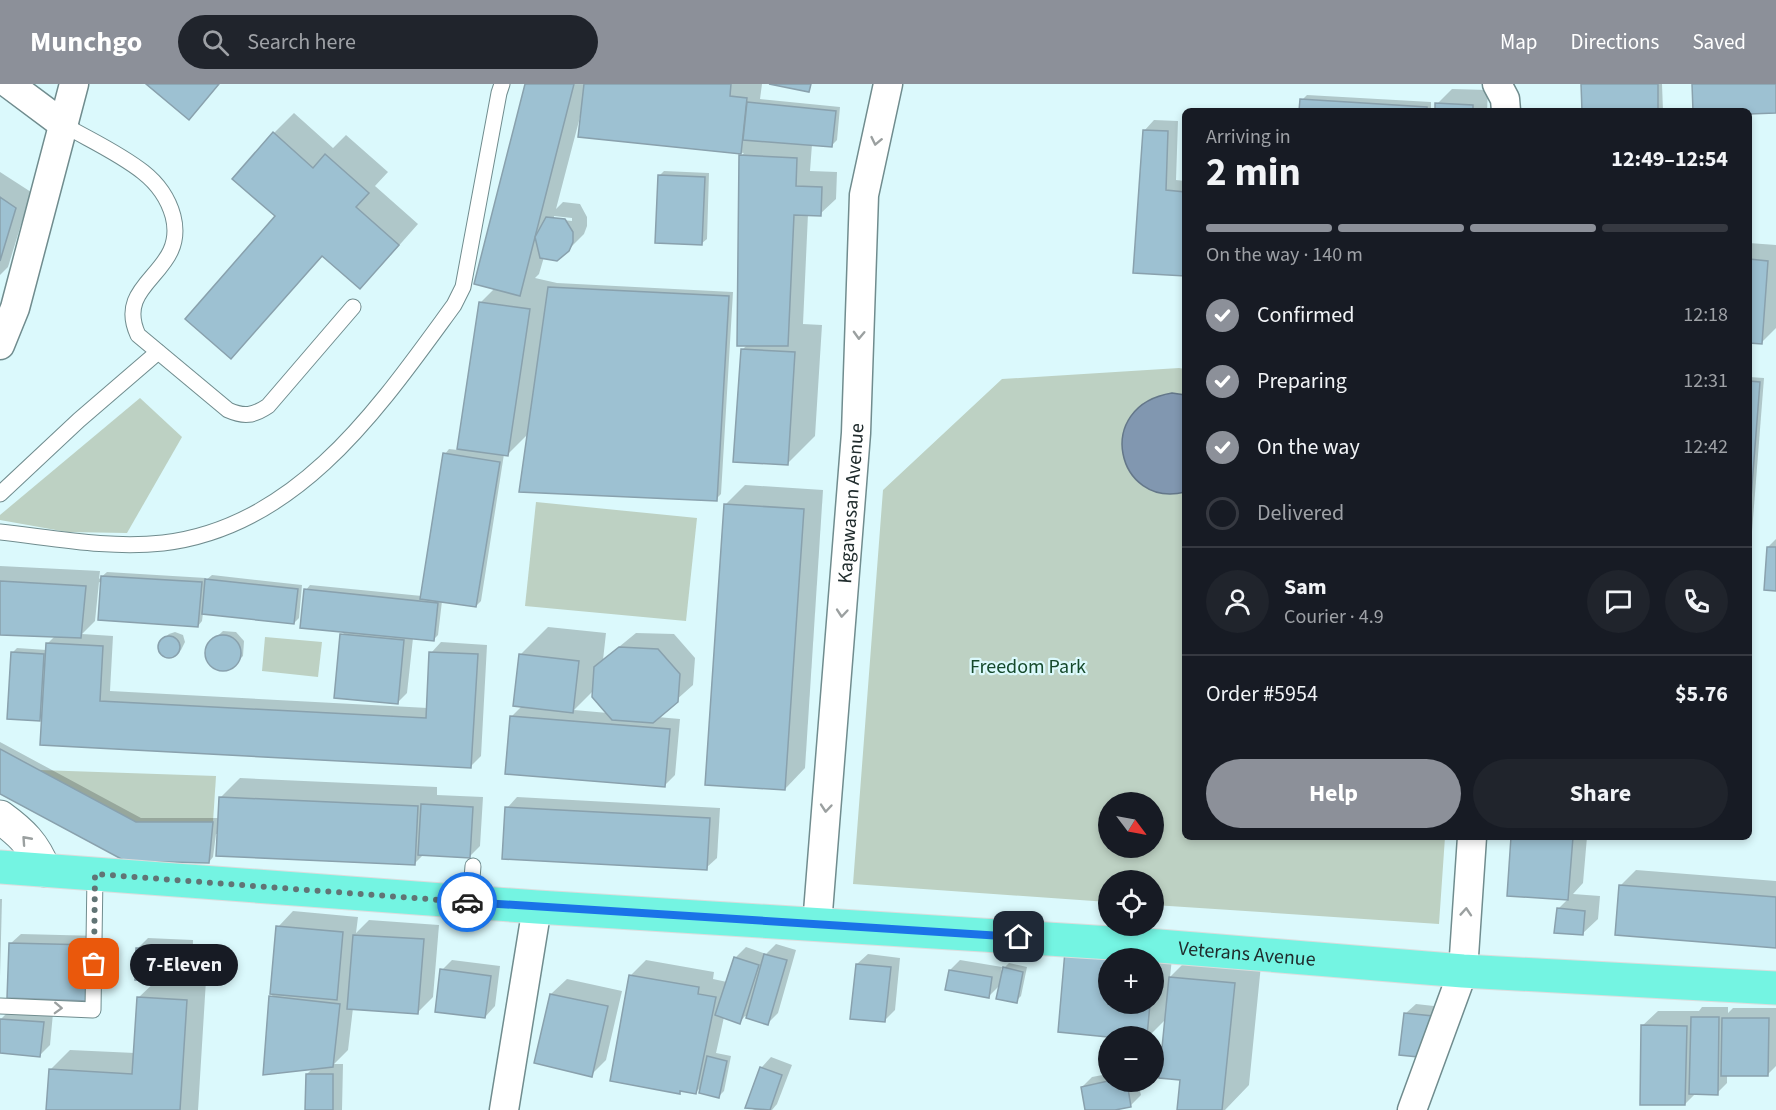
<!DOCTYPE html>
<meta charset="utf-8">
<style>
body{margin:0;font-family:"Source Sans 3",sans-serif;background:#20242c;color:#f1f3f6;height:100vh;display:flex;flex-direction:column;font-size:22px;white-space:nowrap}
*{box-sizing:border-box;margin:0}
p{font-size:20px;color:#9ea1a6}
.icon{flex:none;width:33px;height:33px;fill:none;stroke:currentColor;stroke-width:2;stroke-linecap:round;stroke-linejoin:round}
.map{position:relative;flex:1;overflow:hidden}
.side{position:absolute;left:1182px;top:24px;width:570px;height:732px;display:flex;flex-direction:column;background:#171b24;border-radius:9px;box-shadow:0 3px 9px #0003}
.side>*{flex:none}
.needle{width:39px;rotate:122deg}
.tools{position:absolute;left:1098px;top:708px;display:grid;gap:12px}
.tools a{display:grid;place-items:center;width:66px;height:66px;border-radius:50%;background:#171b24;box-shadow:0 3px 9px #0003;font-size:30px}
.pin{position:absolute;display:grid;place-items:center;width:51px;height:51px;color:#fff;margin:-26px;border-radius:12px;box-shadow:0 3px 9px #0006}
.courier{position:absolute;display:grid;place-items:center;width:60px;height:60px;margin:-30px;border:4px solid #1a73e8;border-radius:50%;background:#fff;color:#222;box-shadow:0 2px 8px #0007}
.bubble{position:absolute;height:42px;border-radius:21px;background:#171b24;box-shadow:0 3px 9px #0003;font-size:20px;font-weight:700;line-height:42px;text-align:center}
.head em{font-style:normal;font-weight:700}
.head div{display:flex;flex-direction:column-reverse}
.head{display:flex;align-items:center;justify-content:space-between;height:102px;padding:0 24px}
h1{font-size:39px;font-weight:700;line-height:45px}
.bar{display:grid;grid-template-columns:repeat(4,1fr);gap:9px 6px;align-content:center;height:72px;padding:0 24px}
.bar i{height:8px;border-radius:4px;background:#363941}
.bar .active{background:#8c9099}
.bar p{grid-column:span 4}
.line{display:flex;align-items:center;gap:15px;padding:0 24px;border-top:2px solid #363941}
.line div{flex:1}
.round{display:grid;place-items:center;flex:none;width:63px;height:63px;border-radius:32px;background:#20242c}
ol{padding:0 24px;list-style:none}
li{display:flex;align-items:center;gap:18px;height:66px}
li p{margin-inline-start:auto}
li .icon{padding:6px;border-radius:50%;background:#8c9099;color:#fff;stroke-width:4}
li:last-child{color:#9ea1a6}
li i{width:33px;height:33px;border:3px solid #363941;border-radius:50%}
.cta{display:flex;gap:12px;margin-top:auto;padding:12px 24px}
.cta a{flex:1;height:69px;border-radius:36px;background:#8c9099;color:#fff;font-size:24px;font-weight:700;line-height:69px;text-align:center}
.cta a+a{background:#20242c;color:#f1f3f6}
header{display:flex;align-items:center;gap:36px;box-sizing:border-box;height:84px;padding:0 30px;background:#8c9099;color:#fff}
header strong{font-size:28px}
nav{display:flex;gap:33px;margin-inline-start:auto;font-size:21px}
.search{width:420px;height:54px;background:#20242c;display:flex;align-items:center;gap:15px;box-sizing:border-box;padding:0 21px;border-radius:33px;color:#9ea1a6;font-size:22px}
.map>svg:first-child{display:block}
.green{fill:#bdd1c3;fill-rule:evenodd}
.water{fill:#8197b0;stroke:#647789;stroke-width:1.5}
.shadow{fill:#0003;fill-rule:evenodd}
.building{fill:#9dc1d2;stroke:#89a1ad;stroke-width:1.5}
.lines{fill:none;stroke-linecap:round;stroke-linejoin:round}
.service-casing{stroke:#708c8e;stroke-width:17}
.minor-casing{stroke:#708c8e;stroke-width:31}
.tertiary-casing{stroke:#708c8e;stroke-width:35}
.primary-casing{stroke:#dbdddd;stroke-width:35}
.service{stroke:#fff;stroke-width:15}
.minor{stroke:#fff;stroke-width:28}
.tertiary{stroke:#fff;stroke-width:33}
.primary{stroke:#74f4e2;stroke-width:33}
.oneway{stroke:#9ba0a0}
.done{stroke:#617475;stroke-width:6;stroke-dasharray:0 10.8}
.route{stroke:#1a73e8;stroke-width:8}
.labels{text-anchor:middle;stroke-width:4.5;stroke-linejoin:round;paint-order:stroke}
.street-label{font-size:20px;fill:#202c2d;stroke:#dbf9fc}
.park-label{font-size:20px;fill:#15492b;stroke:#dbf9fc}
</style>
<header>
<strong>Munchgo</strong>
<div class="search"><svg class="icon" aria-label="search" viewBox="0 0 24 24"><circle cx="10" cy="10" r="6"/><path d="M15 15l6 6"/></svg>Search here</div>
<nav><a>Map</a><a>Directions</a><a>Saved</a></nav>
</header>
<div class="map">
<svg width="1776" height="1026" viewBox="0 0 1776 1026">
<rect width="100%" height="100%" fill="#dbf9fc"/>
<g class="green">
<path d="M1179,284L1185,285V753H1445L1439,840L1154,821V796H1108V818L853,800L883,406L1002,295ZM1108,718H1154V764H1108Z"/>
<polygon points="140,314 182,353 127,449 67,448 0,436 0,431"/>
<polygon points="536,418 697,434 686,537 525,522"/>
<polygon points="265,553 322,558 318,593 262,587"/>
<polygon points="39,686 216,692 213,738 136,738"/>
</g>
<path class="water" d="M1172,309L1185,311V408C1117,425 1092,322 1172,309Z"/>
<g class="shadow">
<path d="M526,0H762L760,15L840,23L837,56L832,61L812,60L810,87L837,88L836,115L820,130H808L803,240L822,241L815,352L787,380L742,266L747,261L741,72L744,69L580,51L581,33H580L556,125L563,118L580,120L587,133V142L584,150L568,166L544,173L539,190L535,194L557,199L733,208L721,410L716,415L528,350L507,371L504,370L481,517L476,522L442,517L438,551L433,556L413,554L407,609L397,619L342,551L346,547L306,506L310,501L422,512L445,370L449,365L458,366L481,218L495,204ZM554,132L572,134V137L554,135Z"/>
<polygon points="1583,0 1662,0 1663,27 1583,27"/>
<polygon points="1452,5 1488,6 1487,27 1436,27 1437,20"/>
<polygon points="1307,11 1431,18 1431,27 1301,27 1302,16"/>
<polygon points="294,29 333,64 346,51 388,88 375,102 418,140 380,183 324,171 231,273 277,132 274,49"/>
<polygon points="1154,36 1178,37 1176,96 1185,97 1185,190 1144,47"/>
<polygon points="664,87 709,89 707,155 702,159 659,92"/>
<polygon points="0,88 31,108 8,183 0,191"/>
<polygon points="1749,159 1776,161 1776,244 1761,259 1749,258"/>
<polygon points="1749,293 1764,294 1749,486"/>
<polygon points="745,401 823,406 805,684 785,705 725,421"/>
<polygon points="1776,455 1776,505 1768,463"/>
<polygon points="0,482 100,487 99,495 107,488 206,494 205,497 212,491 302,501 299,534 294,539 203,529 202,537 198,542 99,498 95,537 82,550 113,552 110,607 428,624 431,569 441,558 487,561 481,672 471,682 43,632 40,635 12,569 17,564 47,566 48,559 55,552 0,549"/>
<path d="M548,543L606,549L603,576L636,549L674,550L695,574L693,601L657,633L680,635L675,691L664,702L512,632L522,622L520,571ZM594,606L608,629L574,626Z"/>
<polygon points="223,547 236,548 244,557 243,572 228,586 214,584 207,575 208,561"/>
<polygon points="175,548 183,551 185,558 181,566 176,571 169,573 163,571 160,563 163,555 169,550"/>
<polygon points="0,658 141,734 219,734 220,714 240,694 437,703 437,711 483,713 480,762 470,772 424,770 414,780 216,750 213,773 209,778 0,709"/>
<polygon points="517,713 720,724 717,774 706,784 507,724"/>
<polygon points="1513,753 1587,753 1583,799 1573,810 1600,812 1598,835 1582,850 1558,825 1568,815 1508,811"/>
<polygon points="1636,786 1776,797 1776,863 1621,801"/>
<polygon points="0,815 2,815 0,893"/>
<polygon points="293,827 358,833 356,849 369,836 439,841 433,913 418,928 353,924 348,966 334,980 343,980 342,1026 307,1026 307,990 313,984 271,913 275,908 278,843"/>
<polygon points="21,850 100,852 88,915 10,860"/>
<polygon points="148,854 193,856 192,886 183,895 206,896 198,1026 48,1026 50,986 70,966 135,969 138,914 157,896 138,864"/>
<path d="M1174,856L1170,893L1198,865L1262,871L1249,1001L1225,1026H1186L1182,995L1166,935L1149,952H1119L1067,868ZM1108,874H1154V920H1108Z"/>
<polygon points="776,860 796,866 778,929 768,939 745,932 740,938 724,933 716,969 731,972 724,1007 719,1012 702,1002 695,1009 682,1006 679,1008 612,996 631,891 646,876 714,888 713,895 727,898 735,874 746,863 766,870"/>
<polygon points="868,870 900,874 895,926 885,936 857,880"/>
<polygon points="452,876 500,882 495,922 485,933 442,886"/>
<polygon points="960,876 1002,883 1001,887 1009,879 1027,883 1021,912 1016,917 1001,900 988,913 950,886"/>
<polygon points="567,895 622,907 606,976 591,991 551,910"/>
<polygon points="1416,920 1443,923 1438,962 1405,930"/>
<polygon points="1702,923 1728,923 1728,929 1733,924 1776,924 1776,982 1767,991 1727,991 1727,999 1717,1009 1696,1009 1685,1020 1642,942 1658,927 1699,927"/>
<polygon points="11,925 53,929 50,961 40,971 0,968 1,935"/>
<polygon points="771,973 792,981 777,1020 772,1026 755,1026 747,1023 761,984"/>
<polygon points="1108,990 1108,998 1138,998 1141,1011 1131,1021 1107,1026 1087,1026 1082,1003 1092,993"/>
</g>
<g class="building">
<polygon points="146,0 219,0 189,36"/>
<polygon points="525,0 574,0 520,212 474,200"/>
<polygon points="584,0 731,0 730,12 747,14 741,70 578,53"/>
<polygon points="769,0 811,0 809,8"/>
<polygon points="1581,0 1658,0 1658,27 1582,27"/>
<polygon points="1692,0 1776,0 1776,29 1749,30 1749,27 1693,27"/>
<polygon points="1300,15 1427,23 1427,27 1299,27"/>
<polygon points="747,18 836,27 832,63 743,56"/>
<polygon points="1435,19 1473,21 1473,27 1435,27"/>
<polygon points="1143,46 1168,47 1166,106 1185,108 1185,192 1133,189"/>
<polygon points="273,48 313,84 325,70 369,109 356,123 399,161 360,205 322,172 231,275 185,235 275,132 232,95"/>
<polygon points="739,71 797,74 796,102 822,103 821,132 794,131 788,262 737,262"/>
<polygon points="658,91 705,93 702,161 655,159"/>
<polygon points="0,113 16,124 0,177"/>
<polygon points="546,133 565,135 573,148 573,158 569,167 557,177 540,174 535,153"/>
<polygon points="1749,175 1768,177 1762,260 1749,259"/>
<polygon points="548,203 729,212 717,417 519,408"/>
<polygon points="479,218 530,225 508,372 457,365"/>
<polygon points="741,265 795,268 788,381 733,378"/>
<polygon points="1749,297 1760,298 1749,440"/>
<polygon points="443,369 500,378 476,523 420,515"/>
<polygon points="724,420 804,425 785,706 705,701"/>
<polygon points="1767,463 1776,463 1776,507 1764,506"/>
<polygon points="101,492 202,498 198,543 98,536"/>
<polygon points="205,495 298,505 294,540 202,530"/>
<polygon points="0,497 86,502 81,554 0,551"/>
<polygon points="304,505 438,519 434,557 300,544"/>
<polygon points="340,550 404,556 398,620 334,614"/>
<circle cx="223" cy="569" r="18"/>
<circle cx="169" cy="563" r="11"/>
<polygon points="46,559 103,562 100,617 426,634 429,568 478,570 471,684 40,661"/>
<polygon points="619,563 658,565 680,590 678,618 653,639 612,636 592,613 594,583"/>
<polygon points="11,568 44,570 40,637 7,635"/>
<polygon points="519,570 579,577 573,629 513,622"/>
<polygon points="510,632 670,645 665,703 505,690"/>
<polygon points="0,665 136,738 213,738 209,779 125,777 0,710"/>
<polygon points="219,713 418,722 415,781 216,772"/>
<polygon points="421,720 473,723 470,774 418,771"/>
<polygon points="505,723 710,734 707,786 502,775"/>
<polygon points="1511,753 1573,753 1568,816 1507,812"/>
<polygon points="1619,801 1776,813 1776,864 1615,851"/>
<polygon points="1557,824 1585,827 1583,851 1554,849"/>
<polygon points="276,842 343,848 337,916 270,910"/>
<polygon points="353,851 424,855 418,930 347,925"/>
<polygon points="9,859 91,861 89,917 7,914"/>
<polygon points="136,864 183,865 182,898 135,896"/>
<polygon points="1065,867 1108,874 1108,920 1150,920 1147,952 1108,953 1058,948"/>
<polygon points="764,870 787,876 768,941 746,934"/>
<polygon points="734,873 759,881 740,940 715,931"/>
<polygon points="856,880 891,883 885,938 850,935"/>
<polygon points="1003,883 1023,888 1017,919 996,915"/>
<polygon points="440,885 491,892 485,934 435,928"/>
<polygon points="949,886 992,893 989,914 945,906"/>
<polygon points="629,891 699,903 698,910 716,913 696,1010 680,1007 680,1010 610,997"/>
<polygon points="1169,893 1235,899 1222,1026 1177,1026 1180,996 1159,994"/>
<polygon points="550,910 608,922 592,993 534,979"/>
<polygon points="269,912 340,920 333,983 263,991"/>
<polygon points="137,913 187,916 180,1026 46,1026 49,985 132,990"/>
<polygon points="1404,929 1433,932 1428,974 1399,971"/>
<polygon points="1691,933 1719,933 1718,1011 1689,1010"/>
<polygon points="1722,934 1769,934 1768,992 1721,992"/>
<polygon points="0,935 44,938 40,973 0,969"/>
<polygon points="1641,941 1687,942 1685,1021 1640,1021"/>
<polygon points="707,972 727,977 719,1014 699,1009"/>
<polygon points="760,983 782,991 770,1026 745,1024"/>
<polygon points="306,990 333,990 333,1026 305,1026"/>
<polygon points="1108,997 1127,998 1131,1023 1115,1026 1085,1026 1081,1003"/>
</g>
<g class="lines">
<g class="service-casing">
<g id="service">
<path d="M64,41C90,56 119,69 143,88C157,99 168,114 173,132C188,190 113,197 138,251L228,326C244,333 253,332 268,322L353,223"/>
<polyline points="0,410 79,336 158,268"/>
<path d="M0,448C54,454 109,465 163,459C299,443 380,322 454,221L463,203L499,9L502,0"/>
<polyline points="470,818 473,782"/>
<polyline points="0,922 93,926 95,790"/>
</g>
</g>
<g class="minor-casing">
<g id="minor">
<polyline points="9,0 64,41"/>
<polyline points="1497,0 1505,15 1506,27"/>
<polyline points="0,261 15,224 74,0"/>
<path id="s1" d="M817,841L856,349L864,111L888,0"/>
<polyline points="504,1026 537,823"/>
<polyline points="1412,1026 1463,887 1472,753"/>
</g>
</g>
<g class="tertiary-casing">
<path id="tertiary" d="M0,733C22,749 34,761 44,786"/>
</g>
<g class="primary-casing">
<g id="primary">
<path id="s2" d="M0,783L537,823L1159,862L1463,887L1776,904"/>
</g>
</g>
<use href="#service" class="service"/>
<use href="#minor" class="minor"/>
<use href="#tertiary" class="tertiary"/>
<use href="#primary" class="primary"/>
</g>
<defs><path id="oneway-chevron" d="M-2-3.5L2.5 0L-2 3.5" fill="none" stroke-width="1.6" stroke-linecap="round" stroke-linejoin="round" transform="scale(1.5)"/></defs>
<g class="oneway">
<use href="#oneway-chevron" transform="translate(876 57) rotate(102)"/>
<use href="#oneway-chevron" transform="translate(859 251) rotate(92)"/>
<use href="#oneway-chevron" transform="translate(842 529) rotate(95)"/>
<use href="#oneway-chevron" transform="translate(826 724) rotate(95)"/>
<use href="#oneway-chevron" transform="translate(26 756) rotate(-132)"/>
<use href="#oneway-chevron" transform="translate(1466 828) rotate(-86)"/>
<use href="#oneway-chevron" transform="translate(58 924) rotate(2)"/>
</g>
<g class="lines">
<polyline class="done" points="94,880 95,790 467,818"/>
<polyline class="route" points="467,818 1019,853"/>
</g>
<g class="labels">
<g class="street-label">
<text dy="7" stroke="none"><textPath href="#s1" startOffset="423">Kagawasan Avenue</textPath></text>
<text dy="7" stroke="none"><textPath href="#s2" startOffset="1250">Veterans Avenue</textPath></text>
</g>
<g class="park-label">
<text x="1028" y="589">Freedom Park</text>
</g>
</g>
</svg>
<div class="tools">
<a><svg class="needle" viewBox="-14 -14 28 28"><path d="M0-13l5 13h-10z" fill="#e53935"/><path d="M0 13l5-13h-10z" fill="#9ea1a6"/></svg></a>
<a><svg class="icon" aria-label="locate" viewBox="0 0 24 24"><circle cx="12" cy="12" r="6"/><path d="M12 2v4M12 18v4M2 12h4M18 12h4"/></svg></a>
<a>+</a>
<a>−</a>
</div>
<div class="pin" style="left:94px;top:880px;background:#ea580c"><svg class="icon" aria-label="bag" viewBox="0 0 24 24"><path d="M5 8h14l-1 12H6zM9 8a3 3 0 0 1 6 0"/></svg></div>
<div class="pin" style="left:1019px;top:853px;background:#1f2937"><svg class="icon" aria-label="home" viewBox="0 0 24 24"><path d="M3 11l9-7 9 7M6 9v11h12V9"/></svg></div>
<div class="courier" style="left:467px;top:818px"><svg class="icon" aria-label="car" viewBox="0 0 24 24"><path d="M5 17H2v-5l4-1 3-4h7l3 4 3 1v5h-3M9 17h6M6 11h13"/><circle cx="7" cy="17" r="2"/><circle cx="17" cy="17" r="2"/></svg></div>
<div class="bubble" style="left:130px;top:860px;width:108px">7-Eleven</div>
<section class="side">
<div class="head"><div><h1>2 min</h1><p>Arriving in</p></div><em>12:49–12:54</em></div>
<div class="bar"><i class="active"></i><i class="active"></i><i class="active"></i><i></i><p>On the way · 140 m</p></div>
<ol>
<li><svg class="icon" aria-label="check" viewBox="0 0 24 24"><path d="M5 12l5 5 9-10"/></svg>Confirmed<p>12:18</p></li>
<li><svg class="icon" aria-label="check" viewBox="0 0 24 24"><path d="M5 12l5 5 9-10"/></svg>Preparing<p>12:31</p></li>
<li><svg class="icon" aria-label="check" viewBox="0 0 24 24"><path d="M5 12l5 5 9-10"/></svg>On the way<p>12:42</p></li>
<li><i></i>Delivered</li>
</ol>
<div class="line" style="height:108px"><a class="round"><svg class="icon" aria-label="person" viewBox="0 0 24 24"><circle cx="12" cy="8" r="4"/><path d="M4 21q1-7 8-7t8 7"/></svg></a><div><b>Sam</b><p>Courier · 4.9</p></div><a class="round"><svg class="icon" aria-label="chat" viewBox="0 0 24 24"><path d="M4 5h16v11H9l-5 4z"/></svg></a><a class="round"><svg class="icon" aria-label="phone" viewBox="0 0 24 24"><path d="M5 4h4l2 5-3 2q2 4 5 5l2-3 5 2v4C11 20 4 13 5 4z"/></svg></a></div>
<div class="line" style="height:78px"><div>Order #5954</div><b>$5.76</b></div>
<div class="cta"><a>Help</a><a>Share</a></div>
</section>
</div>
